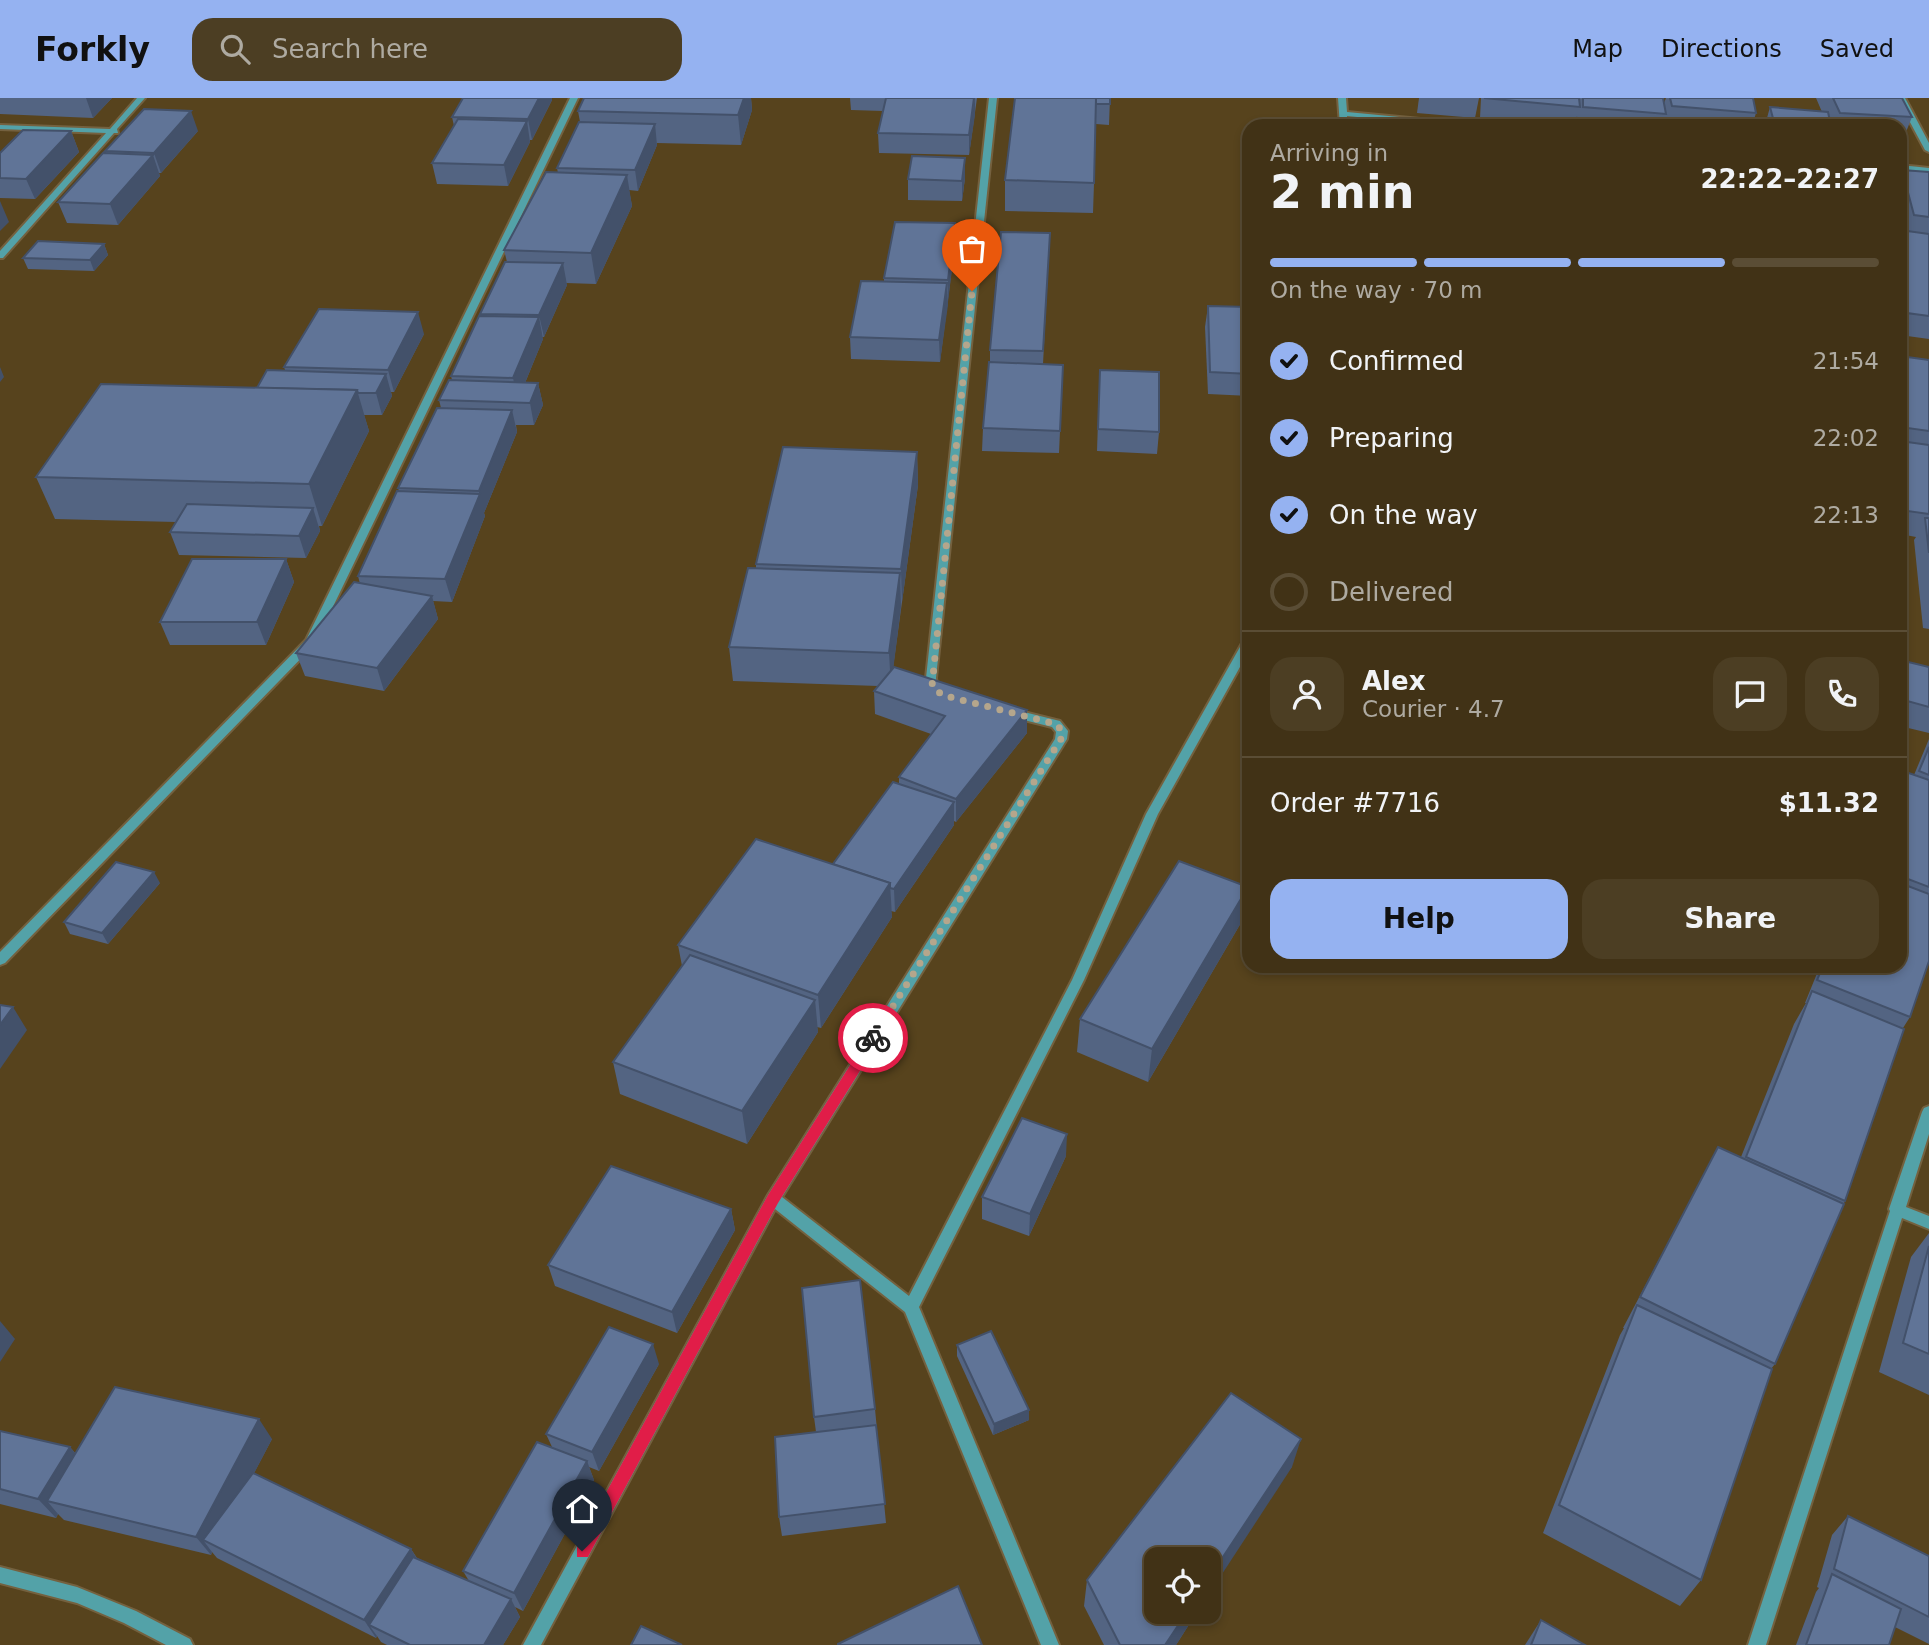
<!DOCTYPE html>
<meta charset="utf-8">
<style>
body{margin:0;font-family:"DejaVu Sans",sans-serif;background:#4c3e23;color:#f1f3f6;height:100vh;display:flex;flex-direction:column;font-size:26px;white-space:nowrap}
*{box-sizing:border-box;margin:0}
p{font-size:23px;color:#aeaaa1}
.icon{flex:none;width:38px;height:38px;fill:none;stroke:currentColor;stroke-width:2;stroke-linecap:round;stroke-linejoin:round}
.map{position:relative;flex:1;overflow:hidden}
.sheet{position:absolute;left:1242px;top:21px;width:665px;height:854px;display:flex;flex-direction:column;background:#413216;border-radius:21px;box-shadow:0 4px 10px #0003,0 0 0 2px #5a4d35}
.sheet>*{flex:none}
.fabs{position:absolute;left:1144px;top:1449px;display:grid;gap:14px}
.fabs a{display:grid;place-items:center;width:77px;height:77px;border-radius:14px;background:#413216;box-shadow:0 4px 10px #0003,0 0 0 2px #5a4d35;font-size:35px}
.pin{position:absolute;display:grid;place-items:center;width:60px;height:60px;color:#fff;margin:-72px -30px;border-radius:50% 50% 50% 0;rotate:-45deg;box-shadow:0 0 7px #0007}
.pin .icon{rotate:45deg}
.courier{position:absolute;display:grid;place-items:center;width:70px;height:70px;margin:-35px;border:5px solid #e11d48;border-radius:50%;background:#fff;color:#222;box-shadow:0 2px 9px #0007}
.overview em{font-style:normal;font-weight:700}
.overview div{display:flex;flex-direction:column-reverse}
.overview{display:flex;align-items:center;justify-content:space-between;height:119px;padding:0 28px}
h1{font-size:46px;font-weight:700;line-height:52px}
.bar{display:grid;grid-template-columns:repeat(4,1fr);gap:10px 7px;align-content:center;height:84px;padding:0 28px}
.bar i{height:9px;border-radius:5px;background:#5a4d35}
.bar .on{background:#95b2f1}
.bar p{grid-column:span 4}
.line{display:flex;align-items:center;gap:18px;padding:0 28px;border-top:2px solid #5a4d35}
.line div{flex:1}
.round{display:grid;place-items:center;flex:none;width:74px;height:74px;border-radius:21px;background:#4c3e23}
ol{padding:0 28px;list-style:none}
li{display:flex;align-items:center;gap:21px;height:77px}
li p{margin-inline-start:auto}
li .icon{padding:7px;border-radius:50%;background:#95b2f1;color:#111;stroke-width:4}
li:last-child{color:#aeaaa1}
li i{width:38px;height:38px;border:4px solid #5a4d35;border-radius:50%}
.action{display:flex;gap:14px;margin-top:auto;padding:14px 28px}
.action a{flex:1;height:80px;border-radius:21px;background:#95b2f1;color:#111;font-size:28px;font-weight:700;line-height:80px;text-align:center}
.action a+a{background:#4c3e23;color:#f1f3f6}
header{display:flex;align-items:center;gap:42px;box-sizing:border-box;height:98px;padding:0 35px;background:#95b2f1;color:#111}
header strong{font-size:33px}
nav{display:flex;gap:38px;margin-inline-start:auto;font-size:24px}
.search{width:490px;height:63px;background:#4c3e23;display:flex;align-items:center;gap:18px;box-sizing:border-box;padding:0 24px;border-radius:21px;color:#aeaaa1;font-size:26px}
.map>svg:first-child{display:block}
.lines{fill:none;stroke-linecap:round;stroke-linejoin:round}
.minor-casing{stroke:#74613f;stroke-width:4}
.minor{fill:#53a2a8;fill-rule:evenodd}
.wall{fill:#536482}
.shaded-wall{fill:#43516a}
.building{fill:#607497;stroke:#43516a;stroke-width:2}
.route{fill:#e11d48}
.done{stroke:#b5a68c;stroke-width:7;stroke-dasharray:0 12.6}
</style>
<header>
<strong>Forkly</strong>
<div class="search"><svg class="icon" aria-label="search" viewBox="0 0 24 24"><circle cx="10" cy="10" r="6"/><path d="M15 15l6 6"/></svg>Search here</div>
<nav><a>Map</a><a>Directions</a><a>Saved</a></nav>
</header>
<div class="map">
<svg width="1929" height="1547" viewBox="0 0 1929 1547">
<rect width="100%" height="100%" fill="#57431d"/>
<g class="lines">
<g class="minor-casing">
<g id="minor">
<polygon points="137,0 145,0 117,31 118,35 114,35 3,160 0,160 0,153 106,35 0,31 0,27 110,31"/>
<polygon points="570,0 578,0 315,546 5,865 0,867 0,854 306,542"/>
<polygon points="989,0 997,0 936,580 937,587 944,593 938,597 928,591 926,580"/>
<polygon points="1338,0 1346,0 1347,14 1473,26 1477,28 1449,28 1347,18 1348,28 1340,28"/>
<polygon points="1897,0 1905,0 1929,45 1929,54 1925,52"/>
<polygon points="1900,67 1929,70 1929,74 1900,71"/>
<polygon points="1250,537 1250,551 1158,716 1084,882 919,1209 1059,1547 1041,1547 905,1214 775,1111 541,1547 523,1547 768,1097 1055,641 1056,634 1052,629 1008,618 1006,615 1008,612 1012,611 1060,623 1068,633 1067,641 782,1099 909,1198 1072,882 1146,716 1245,540"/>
<polygon points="1929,1008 1929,1036 1906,1109 1929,1118 1929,1131 1902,1120 1766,1547 1748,1547 1890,1113 1889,1111 1922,1014 1924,1010"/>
<polygon points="0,1469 77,1489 136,1513 190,1541 193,1547 166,1547 124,1525 77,1505 0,1485"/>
</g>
</g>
<use href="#minor" class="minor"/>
</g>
<g class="wall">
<polygon points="0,0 112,0 93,20 0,16"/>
<polygon points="463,0 552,0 552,2 532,42 530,42 530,44 508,88 437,86 432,65 454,28 452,19"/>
<polygon points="584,0 751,0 752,12 741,47 657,45 657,47 638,93 629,92 632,108 596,186 566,185 567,187 544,239 542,239 543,241 525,285 538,285 543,307 534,327 516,327 517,334 484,415 485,418 452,504 433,503 438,521 384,593 305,578 296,555 360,486 358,478 399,393 398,390 441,310 439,302 452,282 451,278 480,218 480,216 507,164 504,152 558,75 557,70 580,24 578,13"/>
<polygon points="850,0 977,0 969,57 879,55 878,35 883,13 851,12"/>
<polygon points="1015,0 1110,0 1109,27 1096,26 1093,115 1005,113 1005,82"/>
<polygon points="1419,0 1479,0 1475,20 1417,15"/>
<polygon points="1481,0 1663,0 1664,5 1666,0 1753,0 1756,15 1752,28 1666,28 1665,20 1662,28 1578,28 1577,18 1575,28 1566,28 1480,20"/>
<polygon points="1816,0 1902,0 1912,19 1904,39 1900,39 1900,28 1769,28 1767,20 1770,9 1822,14"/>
<polygon points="71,33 79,54 35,101 0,100 0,55"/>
<polygon points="198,33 161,75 159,75 160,78 118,127 67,125 58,104 106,55 105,53"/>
<polygon points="1902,72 1929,74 1929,241 1900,237 1900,132 1904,133 1900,119 1900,75"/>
<polygon points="965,80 962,103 908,102 908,81"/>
<polygon points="955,125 955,147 940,264 851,261 850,239 884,183 884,180"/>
<polygon points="1050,135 1043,266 1063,267 1059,355 982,353 983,330 990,264 990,252"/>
<polygon points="104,146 108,157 94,173 28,171 23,160"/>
<polygon points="1208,208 1250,209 1250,298 1208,296 1205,229"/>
<polygon points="424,236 394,294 391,294 392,298 382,317 364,317 369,333 322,428 319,428 320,433 306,460 179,457 170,434 176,424 55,421 36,379 257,290 285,272 284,269"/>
<polygon points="1900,258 1929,262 1929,531 1923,530 1914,442 1916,439 1900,436"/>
<polygon points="1099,294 1159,334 1157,356 1097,353"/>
<polygon points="917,354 918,387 893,570 1027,635 956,724 954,723 954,727 895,814 891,813 892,819 821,930 817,929 818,934 747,1046 620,996 613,964 682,868 678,847 833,766 899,686 899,679 931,636 875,616 874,593 878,588 733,583 729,549 756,470 756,466"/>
<polygon points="286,461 294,484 266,547 170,547 160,524"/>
<polygon points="1900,562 1929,569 1929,635 1900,628"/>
<polygon points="1929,641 1929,863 1910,919 1903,930 1845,1103 1775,1266 1771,1271 1701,1482 1680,1508 1543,1435 1620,1237 1624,1230 1623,1230 1718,1049 1741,1059 1794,926 1806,905 1805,905 1820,868 1900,868 1900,672 1914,677"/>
<polygon points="160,785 108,846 70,836 64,824"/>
<polygon points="1242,823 1148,984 1077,954 1080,921"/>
<polygon points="1066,1058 1029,1138 982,1121 982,1099"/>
<polygon points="731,1111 735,1132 677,1235 555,1188 548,1167"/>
<polygon points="1929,1135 1929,1297 1879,1274 1911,1159"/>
<polygon points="957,1247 1029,1312 1029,1322 993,1337 957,1258"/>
<polygon points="659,1266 599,1373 589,1369 594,1382 523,1513 515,1509 520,1519 503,1547 387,1547 381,1544 377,1538 376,1540 217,1460 212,1454 211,1457 64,1422 58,1416 56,1420 0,1406 0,1333 70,1349 75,1355 272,1341 254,1375 411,1451 417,1460 469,1483 463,1473 552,1349 546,1336"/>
<polygon points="875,1311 886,1425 782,1438 779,1419 816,1334 814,1319"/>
<polygon points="1292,1369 1157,1514 1197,1514 1176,1547 1104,1547 1084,1508 1087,1482"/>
<polygon points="1848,1418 1929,1458 1929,1546 1895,1529 1889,1547 1796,1547 1816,1494 1819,1490 1817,1489 1832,1437"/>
<polygon points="1541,1522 1585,1547 1525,1547"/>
</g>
<g class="shaded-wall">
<polygon points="86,0 112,0 93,20"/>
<polygon points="539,0 552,0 552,2 532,42 528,21"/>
<polygon points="744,0 751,0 752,12 741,47 738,17"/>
<polygon points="975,0 975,17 969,57 969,37"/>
<polygon points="191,13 198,33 161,75 154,55"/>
<polygon points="527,23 530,44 508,88 504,67"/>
<polygon points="655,26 657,47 638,93 635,72"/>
<polygon points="71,33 79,54 35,101 26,81"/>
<polygon points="153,57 160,78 118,127 110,106"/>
<polygon points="965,60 965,80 962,103 962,83"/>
<polygon points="627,77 632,108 596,186 591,155"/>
<polygon points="0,103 9,124 0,133"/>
<polygon points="955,125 955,147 948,204 948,182"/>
<polygon points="104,146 108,157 94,173 90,162"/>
<polygon points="563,165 567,187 544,239 539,217"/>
<polygon points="947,185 948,207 940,264 939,242"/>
<polygon points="418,214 424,236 394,294 388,272"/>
<polygon points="539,219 543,241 518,302 513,280"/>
<polygon points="0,269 4,279 0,284"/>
<polygon points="386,276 392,298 382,317 376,295"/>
<polygon points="538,285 543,307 534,327 530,305"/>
<polygon points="357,292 369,333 322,428 309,386"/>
<polygon points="512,312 517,334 484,415 485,418 452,504 445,481 479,396 479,393"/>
<polygon points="917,354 918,387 902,504 901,471"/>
<polygon points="313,410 320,433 306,460 299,438"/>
<polygon points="286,461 294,484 266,547 257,524"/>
<polygon points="900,475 901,509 891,589 889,555"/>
<polygon points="432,498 438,521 384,593 377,570"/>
<polygon points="1027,612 1027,635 956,724 956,701"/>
<polygon points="954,704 954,727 895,814 894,791"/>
<polygon points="154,774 160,785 108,846 102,835"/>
<polygon points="890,785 892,819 821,930 818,897"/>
<polygon points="1248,789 1242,823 1148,984 1152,951"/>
<polygon points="815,902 818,934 747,1046 742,1013"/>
<polygon points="13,909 27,932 0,971 0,927"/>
<polygon points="1067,1036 1066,1058 1029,1138 1030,1116"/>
<polygon points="731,1111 735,1132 677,1235 672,1214"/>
<polygon points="0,1223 15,1241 0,1264"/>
<polygon points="653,1246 659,1266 599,1373 592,1354"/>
<polygon points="1029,1312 1029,1322 993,1337 994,1326"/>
<polygon points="259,1321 272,1341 216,1448 203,1442 212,1454 211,1457 196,1439"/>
<polygon points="1301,1341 1292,1369 1209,1496 1209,1480"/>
<polygon points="70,1349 86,1368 47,1403 58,1416 56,1420 38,1401"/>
<polygon points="587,1363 594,1382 523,1513 514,1495"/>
<polygon points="411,1451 422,1469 369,1527 377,1538 376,1540 364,1522"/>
<polygon points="511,1501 520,1519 503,1547 484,1547"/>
<polygon points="1187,1514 1197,1514 1176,1547 1165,1547"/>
</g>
<g class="building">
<polygon points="463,0 539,0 528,21 452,19"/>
<polygon points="584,0 744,0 738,17 578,13"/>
<polygon points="886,0 974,0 969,37 878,35"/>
<polygon points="1015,0 1096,0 1094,85 1005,82"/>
<rect x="1096" y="0" width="14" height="6"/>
<polygon points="1484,0 1579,0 1580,9"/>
<polygon points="1583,0 1663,0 1666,16 1583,9"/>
<polygon points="1670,0 1753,0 1756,15 1672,8"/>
<polygon points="1833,0 1902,0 1912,19 1840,15"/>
<polygon points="1770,9 1828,14 1831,28 1817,28 1774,24"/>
<polygon points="144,11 191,13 154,55 105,53"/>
<polygon points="458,21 527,23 504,67 432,65"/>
<polygon points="579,24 655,26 635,72 557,70"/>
<polygon points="23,32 71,33 26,81 0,80 0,55"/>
<polygon points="103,55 153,57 110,106 58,104"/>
<polygon points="912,58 965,60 962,83 908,81"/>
<polygon points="1902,72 1929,74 1929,119 1914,117"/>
<polygon points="546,74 627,77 591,155 504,152"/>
<polygon points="895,124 955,125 948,182 884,180"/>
<polygon points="1900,132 1929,136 1929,218 1907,215 1900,185"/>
<polygon points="1001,134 1050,135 1043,253 990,252"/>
<polygon points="38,143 104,146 90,162 23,160"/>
<polygon points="505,164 563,165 539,217 480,216"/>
<polygon points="861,183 947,185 939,242 850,239"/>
<polygon points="1208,208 1250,209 1250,276 1210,274"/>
<polygon points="319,211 418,214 388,272 284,269"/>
<polygon points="479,218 539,219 513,280 451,278"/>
<polygon points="1900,258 1929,262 1929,333 1900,329"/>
<polygon points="989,264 1063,267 1060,333 983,330"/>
<polygon points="267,272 386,276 376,295 358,295 357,292 257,290"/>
<polygon points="1100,272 1159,274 1159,334 1098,331"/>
<polygon points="449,282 538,285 530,305 439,302"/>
<polygon points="101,286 357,292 309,386 36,379"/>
<polygon points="437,310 512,312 479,393 398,390"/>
<polygon points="1900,343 1929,347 1929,416 1900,412"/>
<polygon points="783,349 917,354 901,471 756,466"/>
<polygon points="397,393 480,396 445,481 358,478"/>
<polygon points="187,406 313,410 299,438 170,434"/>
<polygon points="1925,420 1929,420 1929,455"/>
<polygon points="192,461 286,461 257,524 160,524"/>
<polygon points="748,470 900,475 889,555 729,549"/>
<polygon points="354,484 432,498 377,570 296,555"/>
<polygon points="1900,562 1929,569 1929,609 1900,601"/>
<polygon points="894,569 1027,612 956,701 899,679 945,618 874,593"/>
<polygon points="1929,649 1929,677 1919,673"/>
<polygon points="1900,672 1929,682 1929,789 1900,778"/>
<polygon points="893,684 954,704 894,791 890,790 890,785 833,766"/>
<polygon points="756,741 890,785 818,897 678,847"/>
<polygon points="1179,763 1248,789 1152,951 1080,921"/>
<polygon points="116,764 154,774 102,835 64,824"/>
<polygon points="1900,785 1929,796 1929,863 1910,919 1817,882 1823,868 1900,868"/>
<polygon points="690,857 815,902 742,1013 613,964"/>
<polygon points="1812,893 1904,931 1845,1103 1746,1059"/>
<polygon points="0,907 13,909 0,927"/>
<polygon points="1022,1020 1067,1036 1030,1116 982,1099"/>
<polygon points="1718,1049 1844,1106 1775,1266 1640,1199"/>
<polygon points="611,1068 731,1111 672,1214 548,1167"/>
<polygon points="1929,1148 1929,1256 1903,1245"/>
<polygon points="860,1182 875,1311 814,1319 802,1190"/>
<polygon points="1637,1207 1772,1271 1701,1482 1559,1407"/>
<polygon points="609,1229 653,1246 592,1354 546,1336"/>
<polygon points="991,1233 1029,1312 994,1326 957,1247"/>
<polygon points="115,1289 259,1321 196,1439 47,1403"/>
<polygon points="1231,1295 1301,1341 1209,1480 1209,1461 1157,1461 1157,1514 1187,1514 1165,1547 1120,1547 1087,1482"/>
<polygon points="876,1327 885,1406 779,1419 775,1339"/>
<polygon points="0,1333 70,1349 38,1401 0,1391"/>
<polygon points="537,1344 587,1363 514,1495 463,1473"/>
<polygon points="253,1375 411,1451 364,1522 203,1442"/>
<polygon points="1848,1418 1929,1458 1929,1519 1834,1471"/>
<polygon points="413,1459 511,1501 484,1547 410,1547 369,1527"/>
<polygon points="1832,1476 1901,1511 1889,1547 1806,1547"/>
<polygon points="958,1488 982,1547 838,1547 838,1546"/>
<polygon points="1541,1522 1585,1547 1531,1547"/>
<polygon points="641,1528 682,1547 631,1547"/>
</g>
<polygon class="route" points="873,935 880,940 878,944 778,1105 588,1459 577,1459 577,1448 768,1097 869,937"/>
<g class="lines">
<polyline class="done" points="873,940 1061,641 1062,633 1056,626 942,597 932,588 972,193"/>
</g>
</svg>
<div class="fabs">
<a><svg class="icon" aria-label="locate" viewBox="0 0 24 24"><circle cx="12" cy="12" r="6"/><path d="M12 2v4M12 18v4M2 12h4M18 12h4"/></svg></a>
</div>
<div class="pin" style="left:972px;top:193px;background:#ea580c"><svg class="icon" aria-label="bag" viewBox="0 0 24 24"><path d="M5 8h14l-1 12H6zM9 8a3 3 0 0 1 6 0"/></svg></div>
<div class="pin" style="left:582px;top:1453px;background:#1f2937"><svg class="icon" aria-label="home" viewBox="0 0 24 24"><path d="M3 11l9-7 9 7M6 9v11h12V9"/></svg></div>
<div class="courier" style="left:873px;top:940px"><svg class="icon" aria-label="bike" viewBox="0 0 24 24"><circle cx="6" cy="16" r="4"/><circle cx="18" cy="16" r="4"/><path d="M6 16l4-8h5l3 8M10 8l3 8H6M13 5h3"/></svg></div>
<section class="sheet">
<div class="overview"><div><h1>2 min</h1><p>Arriving in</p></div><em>22:22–22:27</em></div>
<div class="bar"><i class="on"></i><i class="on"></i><i class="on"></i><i></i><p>On the way · 70 m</p></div>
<ol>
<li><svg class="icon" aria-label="check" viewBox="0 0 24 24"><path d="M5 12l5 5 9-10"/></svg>Confirmed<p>21:54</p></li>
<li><svg class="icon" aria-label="check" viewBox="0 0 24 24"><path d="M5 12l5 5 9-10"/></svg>Preparing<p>22:02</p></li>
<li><svg class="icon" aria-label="check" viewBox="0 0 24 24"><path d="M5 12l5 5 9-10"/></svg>On the way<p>22:13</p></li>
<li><i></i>Delivered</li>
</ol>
<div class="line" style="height:126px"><a class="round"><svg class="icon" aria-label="person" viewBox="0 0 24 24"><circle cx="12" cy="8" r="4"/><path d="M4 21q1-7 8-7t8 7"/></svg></a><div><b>Alex</b><p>Courier · 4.7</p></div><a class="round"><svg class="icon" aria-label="chat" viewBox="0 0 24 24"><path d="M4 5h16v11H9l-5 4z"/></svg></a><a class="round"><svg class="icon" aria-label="phone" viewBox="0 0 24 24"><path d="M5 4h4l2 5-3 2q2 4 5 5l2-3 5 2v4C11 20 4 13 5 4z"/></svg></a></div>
<div class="line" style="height:91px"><div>Order #7716</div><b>$11.32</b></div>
<div class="action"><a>Help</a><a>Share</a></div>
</section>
</div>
